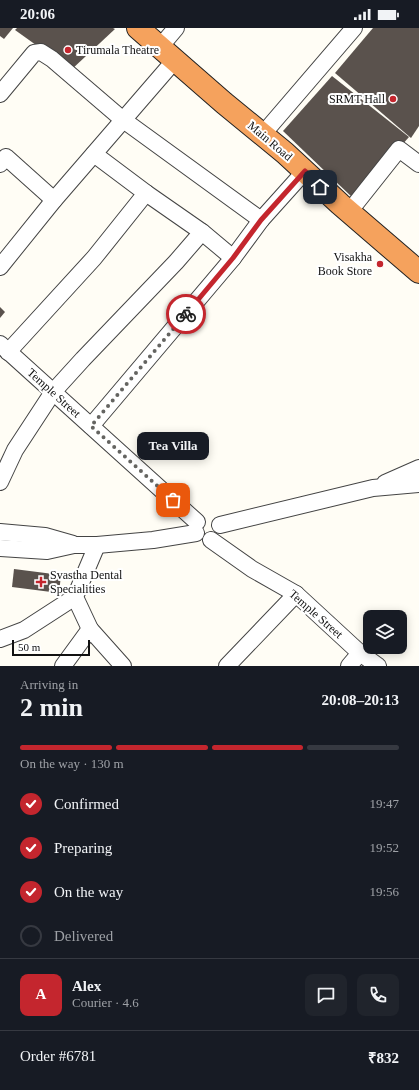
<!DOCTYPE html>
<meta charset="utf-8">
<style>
body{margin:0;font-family:Georgia,serif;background:#20242c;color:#f1f3f6;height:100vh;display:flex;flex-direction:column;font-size:15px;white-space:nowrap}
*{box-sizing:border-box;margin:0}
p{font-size:13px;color:#9ea1a6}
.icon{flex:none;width:22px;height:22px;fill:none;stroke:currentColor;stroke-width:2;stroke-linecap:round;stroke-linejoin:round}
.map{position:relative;height:638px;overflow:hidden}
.sheet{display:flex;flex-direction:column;background:#171b24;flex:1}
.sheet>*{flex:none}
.fabs{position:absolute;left:363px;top:582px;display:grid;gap:8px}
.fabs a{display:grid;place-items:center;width:44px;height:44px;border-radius:8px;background:#171b24;box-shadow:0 2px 10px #0003;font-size:20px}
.scale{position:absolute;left:12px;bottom:10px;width:78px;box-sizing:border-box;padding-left:4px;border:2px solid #111;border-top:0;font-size:11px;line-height:14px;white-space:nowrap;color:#111;-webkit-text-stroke:3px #fff;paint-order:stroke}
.pin{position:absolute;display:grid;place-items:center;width:34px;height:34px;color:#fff;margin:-17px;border-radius:8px;box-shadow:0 2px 6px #0006}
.courier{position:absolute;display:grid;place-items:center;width:40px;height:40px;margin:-20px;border:3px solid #c4262e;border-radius:50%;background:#fff;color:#222;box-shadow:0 1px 5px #0007}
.bubble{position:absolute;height:28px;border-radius:8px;background:#171b24;box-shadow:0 2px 10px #0003;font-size:13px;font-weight:800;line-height:28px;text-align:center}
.head em{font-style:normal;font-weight:800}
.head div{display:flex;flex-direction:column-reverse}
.head{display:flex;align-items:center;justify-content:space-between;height:68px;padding:0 20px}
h1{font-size:26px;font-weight:800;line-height:30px}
.bar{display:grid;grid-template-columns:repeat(4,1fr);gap:6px 4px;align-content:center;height:48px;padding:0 20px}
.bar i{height:5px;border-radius:3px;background:#363941}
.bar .selected{background:#c4262e}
.bar p{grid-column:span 4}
.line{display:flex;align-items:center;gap:10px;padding:0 20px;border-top:1px solid #363941}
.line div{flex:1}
.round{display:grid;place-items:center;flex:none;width:42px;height:42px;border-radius:8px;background:#20242c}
ol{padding:0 20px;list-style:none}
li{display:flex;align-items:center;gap:12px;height:44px}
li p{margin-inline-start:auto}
li .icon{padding:4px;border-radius:50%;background:#c4262e;color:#fff;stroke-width:4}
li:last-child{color:#9ea1a6}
li i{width:22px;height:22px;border:2px solid #363941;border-radius:50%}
.status{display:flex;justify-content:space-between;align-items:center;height:28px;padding:0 20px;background:#171b24;direction:ltr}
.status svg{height:11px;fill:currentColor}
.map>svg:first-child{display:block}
.building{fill:#5a524d}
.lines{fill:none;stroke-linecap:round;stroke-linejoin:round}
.minor-casing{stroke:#444;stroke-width:18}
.highway-casing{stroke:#222;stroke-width:24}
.minor{stroke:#fff;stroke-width:16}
.highway{stroke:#f5a25d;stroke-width:22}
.done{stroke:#646461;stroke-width:4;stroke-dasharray:0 7.2}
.route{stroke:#c4262e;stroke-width:5}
.poi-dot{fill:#c4262e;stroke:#fff;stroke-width:1.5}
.labels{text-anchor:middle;stroke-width:4;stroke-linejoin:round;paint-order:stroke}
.poi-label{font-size:12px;fill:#111;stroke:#fff;text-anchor:start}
.street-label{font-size:12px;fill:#111;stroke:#fff}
</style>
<div class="status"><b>20:06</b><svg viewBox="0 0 49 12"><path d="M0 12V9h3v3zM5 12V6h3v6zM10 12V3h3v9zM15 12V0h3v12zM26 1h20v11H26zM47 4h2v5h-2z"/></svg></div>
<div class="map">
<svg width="419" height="638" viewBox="0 0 419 638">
<rect width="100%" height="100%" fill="#fffdf5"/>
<g class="building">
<polygon points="0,0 13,0 4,11 0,8"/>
<polygon points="17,0 113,0 115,1 71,42 15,2"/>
<polygon points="373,0 419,0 419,98 411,110 335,45"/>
<polygon points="332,48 409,109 354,171 283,103"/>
<polygon points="0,279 5,284 0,290"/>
<polygon points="14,541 61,547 59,565 12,559"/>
</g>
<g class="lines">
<g class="minor-casing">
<g id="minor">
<polyline points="160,19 176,0"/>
<polyline points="0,66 34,25 41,24 52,31 122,91 261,192"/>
<polyline points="263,106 354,0"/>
<polyline points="0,136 6,129 54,172"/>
<polyline points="349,184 399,121 419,136"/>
<polyline points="233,230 261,192 305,143"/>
<polyline points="0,239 54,172 175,32"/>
<polyline points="0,316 197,494"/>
<polyline points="8,324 94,230 146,165 94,126"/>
<polyline points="91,398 233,230 202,204 146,165"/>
<polyline points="0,454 15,422 53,364 83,331 176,234 202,204"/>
<polyline points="385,455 419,440"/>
<polyline points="220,497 373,460 419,456"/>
<polyline points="0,504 45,508 73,516"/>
<polyline points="211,512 252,541 296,566 360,625 378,638"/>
<polyline points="97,517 75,569 90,601 123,638"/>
<polyline points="0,520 47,523 74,517 97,517 153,512 196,505"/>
<polyline points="0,611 24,602 75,569"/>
<polyline points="63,638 90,601"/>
<polyline points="227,638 296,566"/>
<polyline points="349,638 360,625"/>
</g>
</g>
<g class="highway-casing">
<polyline id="highway" points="138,0 224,75 285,125 340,176 419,244"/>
</g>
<use href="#minor" class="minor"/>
<use href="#highway" class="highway"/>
</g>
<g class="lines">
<polyline class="done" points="173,472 91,398 186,286"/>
<polyline class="route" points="186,286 233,230 261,192 305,143 320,159"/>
</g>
<g class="poi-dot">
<circle cx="68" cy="22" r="4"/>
<circle cx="393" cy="71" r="4"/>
<circle cx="380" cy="236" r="4"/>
<path d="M39 548h4v4h4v4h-4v4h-4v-4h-4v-4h4z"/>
</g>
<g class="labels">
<g class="poi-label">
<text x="76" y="26">Tirumala Theatre</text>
<text x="385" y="75" text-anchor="end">SRMT Hall</text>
<text x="372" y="233" text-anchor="end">Visakha<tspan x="372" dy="14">Book Store</tspan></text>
<text x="50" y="551">Svastha Dental<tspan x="50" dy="14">Specialities</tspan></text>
</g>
<g class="street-label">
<text transform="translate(270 113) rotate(40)" y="4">Main Road</text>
<text transform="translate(54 365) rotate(42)" y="4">Temple Street</text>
<text transform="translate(316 586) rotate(41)" y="4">Temple Street</text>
</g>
</g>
</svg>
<div class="fabs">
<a><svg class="icon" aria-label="layers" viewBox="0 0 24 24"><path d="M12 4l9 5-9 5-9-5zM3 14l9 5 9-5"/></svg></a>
</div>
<div class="scale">50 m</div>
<div class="pin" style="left:173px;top:472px;background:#ea580c"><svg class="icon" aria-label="bag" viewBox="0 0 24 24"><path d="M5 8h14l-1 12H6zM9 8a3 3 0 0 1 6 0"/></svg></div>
<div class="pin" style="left:320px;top:159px;background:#1f2937"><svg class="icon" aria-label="home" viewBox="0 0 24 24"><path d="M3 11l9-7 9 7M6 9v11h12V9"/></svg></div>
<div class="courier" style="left:186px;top:286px"><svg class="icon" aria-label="bike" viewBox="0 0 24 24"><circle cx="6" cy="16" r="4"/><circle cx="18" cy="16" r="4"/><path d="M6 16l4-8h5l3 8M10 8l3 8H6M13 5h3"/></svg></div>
<div class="bubble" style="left:137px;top:404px;width:72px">Tea Villa</div>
</div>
<section class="sheet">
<div class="head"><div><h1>2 min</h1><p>Arriving in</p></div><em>20:08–20:13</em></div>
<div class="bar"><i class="selected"></i><i class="selected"></i><i class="selected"></i><i></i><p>On the way · 130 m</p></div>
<ol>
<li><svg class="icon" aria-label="check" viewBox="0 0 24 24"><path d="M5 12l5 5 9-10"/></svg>Confirmed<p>19:47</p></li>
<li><svg class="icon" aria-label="check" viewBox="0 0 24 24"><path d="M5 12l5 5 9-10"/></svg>Preparing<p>19:52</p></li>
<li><svg class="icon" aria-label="check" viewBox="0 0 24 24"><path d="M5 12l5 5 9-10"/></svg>On the way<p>19:56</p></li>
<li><i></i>Delivered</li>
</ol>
<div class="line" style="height:72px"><b class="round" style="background:#c4262e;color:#fff">A</b><div><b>Alex</b><p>Courier · 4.6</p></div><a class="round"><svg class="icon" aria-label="chat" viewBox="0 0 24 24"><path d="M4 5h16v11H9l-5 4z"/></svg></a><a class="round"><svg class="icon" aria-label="phone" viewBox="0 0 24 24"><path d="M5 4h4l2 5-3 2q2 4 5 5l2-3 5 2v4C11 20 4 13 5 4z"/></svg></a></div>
<div class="line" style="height:52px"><div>Order #6781</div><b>₹832</b></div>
</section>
